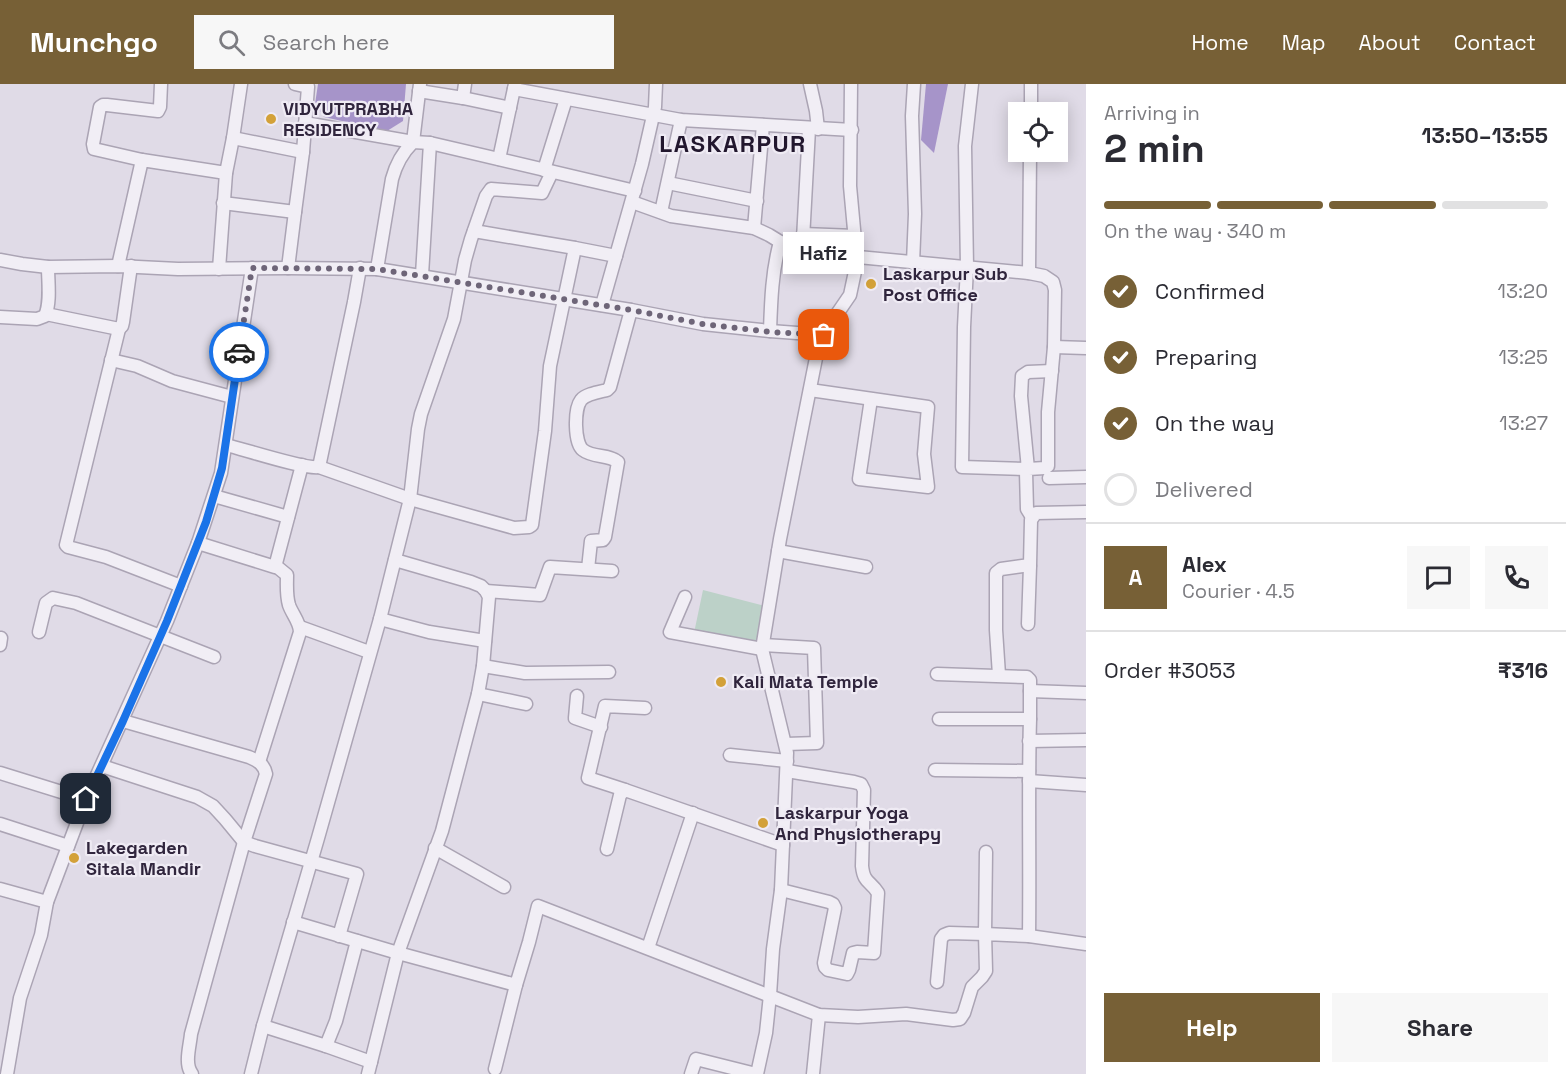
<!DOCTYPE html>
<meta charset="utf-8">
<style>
body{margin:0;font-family:"Space Grotesk",sans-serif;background:#f7f7f7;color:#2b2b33;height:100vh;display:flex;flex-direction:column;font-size:22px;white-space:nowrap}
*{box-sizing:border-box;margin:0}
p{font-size:20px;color:#7c7c81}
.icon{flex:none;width:33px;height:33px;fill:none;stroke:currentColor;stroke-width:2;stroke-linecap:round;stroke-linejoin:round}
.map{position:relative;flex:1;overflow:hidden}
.drawer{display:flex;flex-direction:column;background:#fff;width:480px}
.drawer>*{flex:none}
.controls{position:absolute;left:1008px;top:18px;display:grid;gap:12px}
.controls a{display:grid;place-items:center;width:60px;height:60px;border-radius:0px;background:#fff;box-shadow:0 3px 15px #0003;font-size:30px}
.pin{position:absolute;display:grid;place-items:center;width:51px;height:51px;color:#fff;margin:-26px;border-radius:12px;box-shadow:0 3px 9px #0006}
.courier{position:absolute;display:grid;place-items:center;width:60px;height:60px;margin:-30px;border:4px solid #1a73e8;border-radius:50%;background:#fff;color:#222;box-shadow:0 2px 8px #0007}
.bubble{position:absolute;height:42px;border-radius:0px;background:#fff;box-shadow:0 3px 15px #0003;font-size:20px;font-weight:700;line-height:42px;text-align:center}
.headline em{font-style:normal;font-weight:700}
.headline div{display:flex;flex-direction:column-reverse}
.headline{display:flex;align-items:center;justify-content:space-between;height:102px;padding:0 18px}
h1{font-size:39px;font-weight:700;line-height:45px}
.bar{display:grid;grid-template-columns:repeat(4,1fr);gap:9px 6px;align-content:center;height:72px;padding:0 18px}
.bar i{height:8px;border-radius:4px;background:#e1e1e2}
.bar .current{background:#776036}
.bar p{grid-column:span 4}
.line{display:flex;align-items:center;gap:15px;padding:0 18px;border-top:2px solid #e1e1e2}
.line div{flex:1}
.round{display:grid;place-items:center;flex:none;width:63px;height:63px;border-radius:0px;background:#f7f7f7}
ol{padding:0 18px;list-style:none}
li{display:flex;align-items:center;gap:18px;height:66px}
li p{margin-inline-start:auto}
li .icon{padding:6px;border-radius:50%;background:#776036;color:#fff;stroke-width:4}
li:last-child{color:#7c7c81}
li i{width:33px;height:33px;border:3px solid #e1e1e2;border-radius:50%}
.button{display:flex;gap:12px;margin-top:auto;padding:12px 18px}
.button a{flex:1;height:69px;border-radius:0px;background:#776036;color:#fff;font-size:24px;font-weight:700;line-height:69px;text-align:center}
.button a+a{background:#f7f7f7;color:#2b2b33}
header{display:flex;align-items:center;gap:36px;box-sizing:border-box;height:84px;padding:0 30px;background:#776036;color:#fff}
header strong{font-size:28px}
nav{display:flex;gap:33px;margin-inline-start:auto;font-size:21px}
.search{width:420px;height:54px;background:#f7f7f7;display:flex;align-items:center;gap:15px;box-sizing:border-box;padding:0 21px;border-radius:0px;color:#7c7c81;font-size:22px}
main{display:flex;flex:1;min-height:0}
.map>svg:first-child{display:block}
.green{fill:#bcd1c8}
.water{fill:#a694c9}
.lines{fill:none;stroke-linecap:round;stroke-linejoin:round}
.street-casing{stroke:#aba4b4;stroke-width:15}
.street{stroke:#f1eef5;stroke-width:12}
.done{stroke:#6e6578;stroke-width:6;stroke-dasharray:0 10.8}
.route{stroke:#1a73e8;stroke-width:8}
.poi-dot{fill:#d3a139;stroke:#efebf4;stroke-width:2}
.labels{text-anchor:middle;stroke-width:4.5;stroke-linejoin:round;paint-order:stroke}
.poi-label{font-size:18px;font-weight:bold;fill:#30253d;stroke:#efebf4;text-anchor:start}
.district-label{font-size:24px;font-weight:bold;letter-spacing:1.5px;fill:#22172e;stroke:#efebf4}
</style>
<header>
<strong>Munchgo</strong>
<div class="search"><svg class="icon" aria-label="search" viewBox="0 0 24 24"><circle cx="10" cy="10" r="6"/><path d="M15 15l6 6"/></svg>Search here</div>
<nav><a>Home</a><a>Map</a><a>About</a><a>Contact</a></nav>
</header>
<main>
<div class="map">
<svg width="1086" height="990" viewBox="0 0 1086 990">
<rect width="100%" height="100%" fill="#e0dbe7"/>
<polygon class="green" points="703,506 765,522 758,560 694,549"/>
<g class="water">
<polygon points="318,0 406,0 403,37 387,47 324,33 315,20"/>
<polygon points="926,0 948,0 934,69 921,56"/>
</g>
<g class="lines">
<g class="street-casing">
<g id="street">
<polyline points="810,0 816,27 818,45"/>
<polyline points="972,0 965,62 967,183 964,243 962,383 1028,385 1021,312 1022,292 1028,288 1052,287"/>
<polyline points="514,5 681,36 852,46"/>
<polyline points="419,7 463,14 465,0"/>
<polyline points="463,14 510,24"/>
<polyline points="1031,28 1031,0"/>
<polyline points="305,39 413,58 420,0"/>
<polyline points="233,54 303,68"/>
<polyline points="499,75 515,0"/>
<polyline points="142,76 94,65 93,60 100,23 103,21 107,21 158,27 160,23 161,0"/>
<polyline points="544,86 566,15"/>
<polyline points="668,99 757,117"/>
<polyline points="632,118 671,132 754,144 769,151 782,159 801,157 803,155 809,45"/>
<polyline points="223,119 295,128 303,68 308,3 295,0"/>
<polyline points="661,128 681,36"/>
<polyline points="754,144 763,41"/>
<polyline points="803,150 855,152"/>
<polyline points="575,164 616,172"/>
<polyline points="858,173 1029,189 1044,192 1053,198 1055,206 1054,263 1048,328 1048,382 1045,384 1028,385 1026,388 1027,425 1032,433"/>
<polyline points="0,176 22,180 48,183 118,182 178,185 288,184 377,185 631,226 703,240 770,247 824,251"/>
<polyline points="913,179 915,130 912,32 914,0"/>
<polyline points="118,182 142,76 226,89"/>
<polyline points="288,184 295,128"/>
<polyline points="219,185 226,89 233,54 241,0"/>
<path d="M377,185L392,95C396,80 402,69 413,58L430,59L635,107"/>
<polyline points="1029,189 1030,68"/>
<polyline points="422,191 430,59"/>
<polyline points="602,221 642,80 655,23 656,0"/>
<polyline points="46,230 119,245 122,242 123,238 131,182"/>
<path d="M0,233L37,235L45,232C51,218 48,198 48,183"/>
<polyline points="119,245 66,461 68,463 106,473 181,502"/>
<path d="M770,247C771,217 772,187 780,158"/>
<polyline points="1054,263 1086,264"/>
<polyline points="111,276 137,282 172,297 232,313"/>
<polyline points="810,306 928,323 924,370 928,403 859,395 871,315"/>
<path d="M226,361C243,365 307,386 319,383L354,218L360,184"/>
<polyline points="319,383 410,415 514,444 529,443 532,441 545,347 550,282 575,164 474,147"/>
<polyline points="1049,394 1086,393"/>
<polyline points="214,412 288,433"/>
<polyline points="198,459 275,483 302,381"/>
<polyline points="778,467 866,483"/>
<path d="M588,485L591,457L603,456L605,453L618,378C609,370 593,374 583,366C574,359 574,325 581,316C586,310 599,308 607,306L610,303L631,226"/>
<polyline points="486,507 540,511 550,483 612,487"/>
<polyline points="685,513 670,548 762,565"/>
<polyline points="380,535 429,548 485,557"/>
<polyline points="1028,540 1030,482"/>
<polyline points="300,543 369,568"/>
<polyline points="39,548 46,519 53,514 76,519 214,573"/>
<polyline points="0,561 1,554"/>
<polyline points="763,561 814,564 817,659 786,660"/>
<polyline points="483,582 525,589 609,588"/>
<polyline points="937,590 1027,593 1030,596 1030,635"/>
<polyline points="999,591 996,546 996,489 1001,485 1030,481 1031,436 1036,429 1086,428"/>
<polyline points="1030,607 1086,609"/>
<polyline points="478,610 526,620"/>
<polyline points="577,612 575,634 601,643"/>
<path d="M939,635H1030C1028,707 1030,779 1029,852"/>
<path d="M123,637L249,673C258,677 264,680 266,690L244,758L191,950C190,962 184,980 192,990"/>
<polyline points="1029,657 1086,656"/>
<polyline points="730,671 787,677"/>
<path d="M259,678L300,548C300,538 292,530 289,521C286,511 287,501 287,491L276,482"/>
<polyline points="102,682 197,713 213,722 225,735 244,758 255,762 357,790 339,852"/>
<polyline points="935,686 1029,687"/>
<polyline points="0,689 84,715 87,713 167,537 198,459 221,389 252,184"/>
<polyline points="1029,697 1086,701"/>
<polyline points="625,706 588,694 605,622 645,624"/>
<polyline points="0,740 68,762"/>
<polyline points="435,764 504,803"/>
<polyline points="607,765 620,711 625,706 783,761"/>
<polyline points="0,805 47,818"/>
<path d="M781,806L829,818L833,820L835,824L824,879L825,883L828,886L847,890L849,886L853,869L857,868L874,869L878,809C870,796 864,800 862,782L864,706L861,700L854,698L787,687"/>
<polyline points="293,838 398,869 516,901 529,858 538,822 819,931 858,933 906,930 953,936 960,935 964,929 972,903 982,893 986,887 985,850 1029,852 1086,860"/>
<polyline points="648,864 693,729"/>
<polyline points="937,898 941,855 944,851 949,849 985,850 986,768"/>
<polyline points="263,942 326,962 336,937 357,857"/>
<polyline points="326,962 371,978"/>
<polyline points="495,985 516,901"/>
<polyline points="7,990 20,914 41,851 47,818 86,715"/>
<polyline points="251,990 263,942 318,754 380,535 410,415 418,345 421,330 454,235 465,176 471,155 486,112 491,105 542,109 552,88"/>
<polyline points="368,990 398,869 442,747 478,610 483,582 489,513 486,507 481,502 471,498 395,476"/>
<polyline points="691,990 696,975 756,990"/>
<polyline points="757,990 766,949 770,911 773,865 781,806 787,669 762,565 780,455 816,274 820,259 826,246 850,211 857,178 850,102 851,0"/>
<polyline points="813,990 819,931"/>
</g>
</g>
<use href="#street" class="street"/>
</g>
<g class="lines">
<polyline class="done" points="239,268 252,184 377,185 631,226 703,240 770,248 824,251"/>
<polyline class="route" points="86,715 123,637 167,537 206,438 222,384 239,268"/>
</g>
<g class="poi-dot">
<circle cx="271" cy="35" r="6"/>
<circle cx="871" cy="200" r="6"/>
<circle cx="721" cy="598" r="6"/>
<circle cx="763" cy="739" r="6"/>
<circle cx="74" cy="774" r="6"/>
</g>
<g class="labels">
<g class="poi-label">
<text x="283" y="31">VIDYUTPRABHA<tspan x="283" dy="21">RESIDENCY</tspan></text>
<text x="883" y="196">Laskarpur Sub<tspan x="883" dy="21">Post Office</tspan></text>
<text x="733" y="604">Kali Mata Temple</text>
<text x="775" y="735">Laskarpur Yoga<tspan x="775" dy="21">And Physiotherapy</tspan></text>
<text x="86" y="770">Lakegarden<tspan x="86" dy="21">Sitala Mandir</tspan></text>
</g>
<g class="district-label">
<text x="733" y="68">LASKARPUR</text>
</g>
</g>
</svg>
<div class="controls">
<a><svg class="icon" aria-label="locate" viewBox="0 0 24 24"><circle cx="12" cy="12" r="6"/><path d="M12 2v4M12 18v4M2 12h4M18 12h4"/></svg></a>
</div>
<div class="pin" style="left:824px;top:251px;background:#ea580c"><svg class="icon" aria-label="bag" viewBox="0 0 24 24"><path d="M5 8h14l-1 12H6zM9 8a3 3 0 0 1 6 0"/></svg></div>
<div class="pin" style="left:86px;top:715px;background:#1f2937"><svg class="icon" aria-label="home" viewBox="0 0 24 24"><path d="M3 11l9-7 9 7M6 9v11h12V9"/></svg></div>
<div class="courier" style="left:239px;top:268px"><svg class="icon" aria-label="car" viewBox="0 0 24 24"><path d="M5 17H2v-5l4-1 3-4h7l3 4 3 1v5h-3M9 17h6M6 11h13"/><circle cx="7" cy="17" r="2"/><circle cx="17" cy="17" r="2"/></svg></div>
<div class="bubble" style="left:783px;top:148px;width:81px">Hafiz</div>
</div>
<section class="drawer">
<div class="headline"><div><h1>2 min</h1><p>Arriving in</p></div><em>13:50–13:55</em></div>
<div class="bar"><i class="current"></i><i class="current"></i><i class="current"></i><i></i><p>On the way · 340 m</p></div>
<ol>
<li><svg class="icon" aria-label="check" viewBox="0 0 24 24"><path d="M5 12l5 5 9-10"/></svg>Confirmed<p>13:20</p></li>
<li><svg class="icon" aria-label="check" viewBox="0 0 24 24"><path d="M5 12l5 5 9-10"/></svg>Preparing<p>13:25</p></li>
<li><svg class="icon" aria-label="check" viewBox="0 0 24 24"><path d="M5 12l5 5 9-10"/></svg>On the way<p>13:27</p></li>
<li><i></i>Delivered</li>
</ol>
<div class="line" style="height:108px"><b class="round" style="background:#776036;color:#fff">A</b><div><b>Alex</b><p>Courier · 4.5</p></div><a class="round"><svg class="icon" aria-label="chat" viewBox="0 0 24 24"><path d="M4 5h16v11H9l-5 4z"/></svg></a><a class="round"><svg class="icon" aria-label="phone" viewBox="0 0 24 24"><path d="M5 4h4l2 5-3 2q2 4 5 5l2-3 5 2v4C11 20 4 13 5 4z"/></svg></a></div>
<div class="line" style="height:78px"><div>Order #3053</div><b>₹316</b></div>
<div class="button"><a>Help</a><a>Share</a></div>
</section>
</main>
